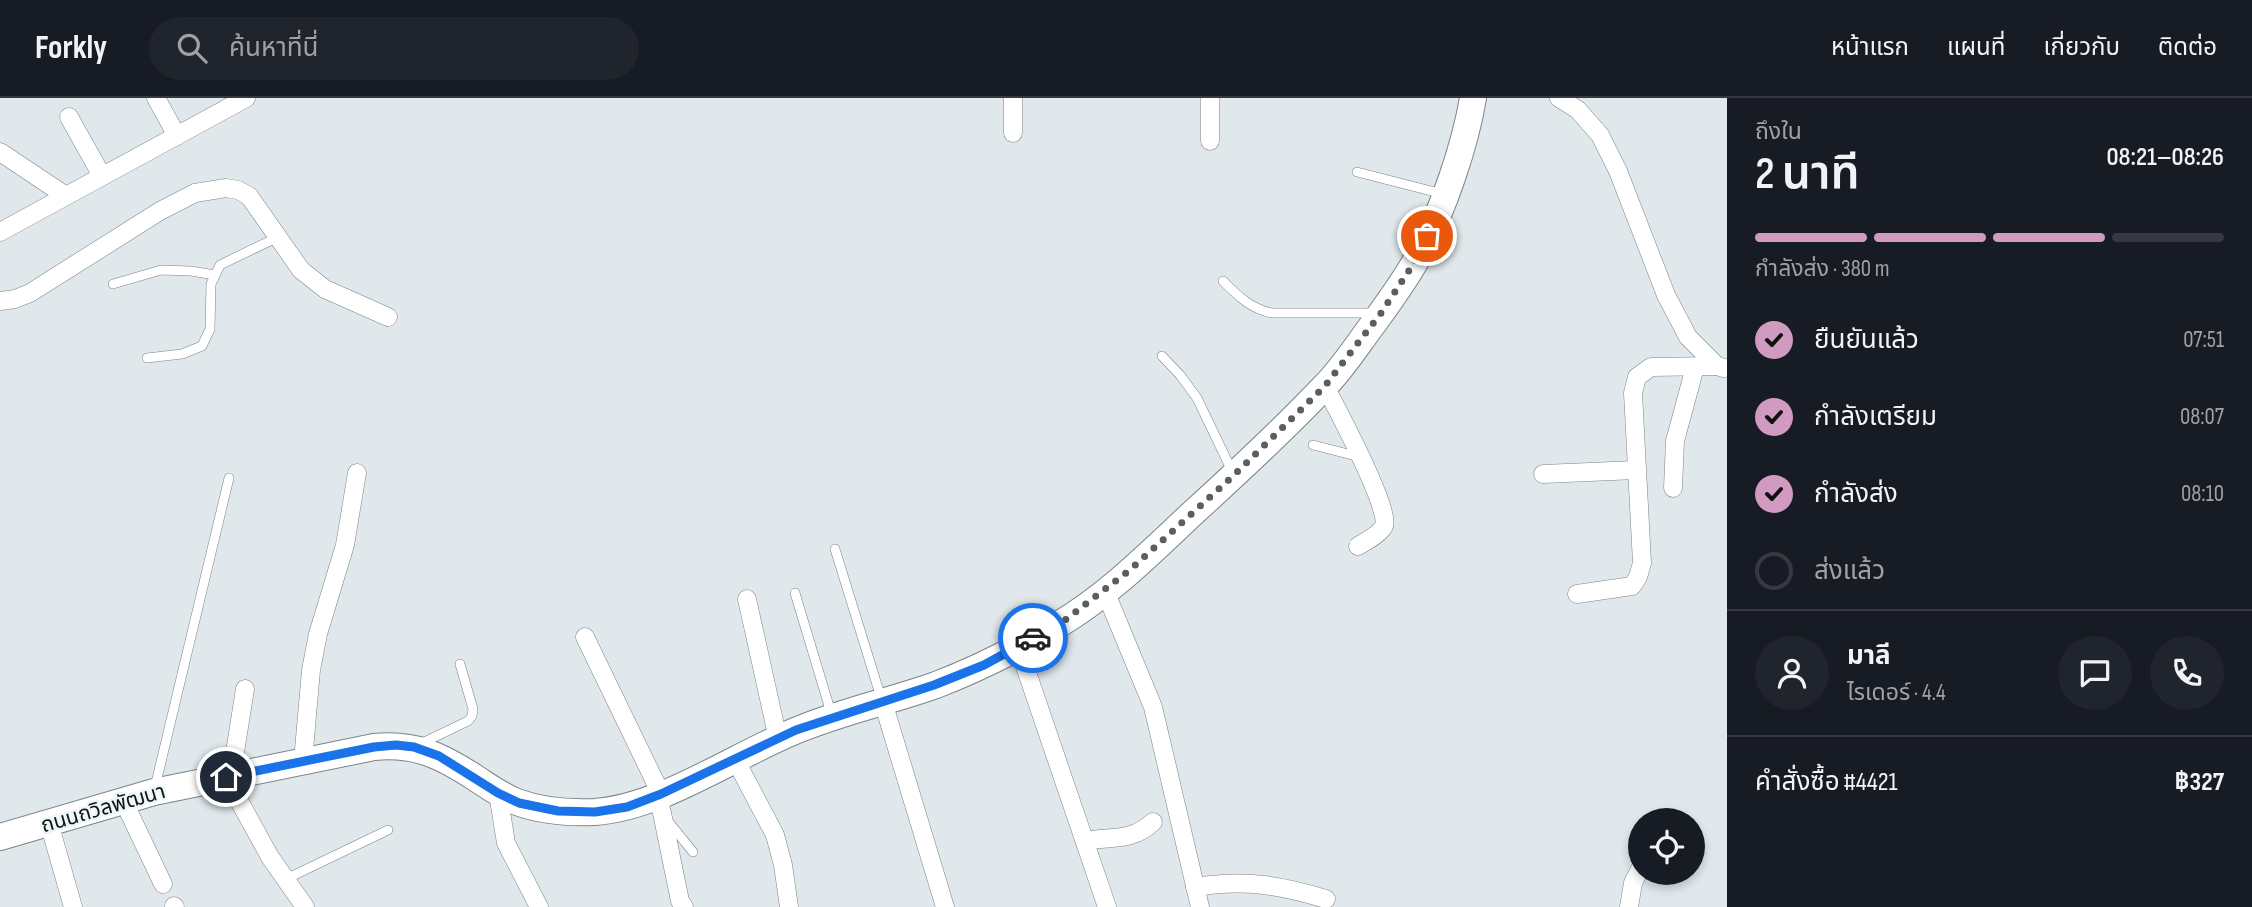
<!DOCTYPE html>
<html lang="th">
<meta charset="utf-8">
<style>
body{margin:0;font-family:"Sofia Sans Condensed","Noto Sans Thai",sans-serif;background:#20242c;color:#f1f3f6;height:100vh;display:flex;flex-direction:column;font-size:26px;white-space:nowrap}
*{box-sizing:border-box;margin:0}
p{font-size:23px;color:#9ea1a6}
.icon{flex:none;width:38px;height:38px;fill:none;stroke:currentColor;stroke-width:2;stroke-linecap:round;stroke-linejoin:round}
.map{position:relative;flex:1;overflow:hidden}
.panel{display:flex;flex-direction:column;background:#171b24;width:525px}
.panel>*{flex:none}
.buttons{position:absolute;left:1628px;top:710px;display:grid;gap:14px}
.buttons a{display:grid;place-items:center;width:77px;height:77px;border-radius:50%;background:#171b24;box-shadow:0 4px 10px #0003;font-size:35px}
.pin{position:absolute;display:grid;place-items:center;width:60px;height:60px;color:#fff;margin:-30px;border:4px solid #fff;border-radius:50%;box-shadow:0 2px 7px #0007}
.courier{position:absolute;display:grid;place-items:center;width:70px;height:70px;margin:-35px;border:5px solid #1a73e8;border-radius:50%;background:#fff;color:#222;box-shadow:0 2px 9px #0007}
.overview em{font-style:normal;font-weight:600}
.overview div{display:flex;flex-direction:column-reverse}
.overview{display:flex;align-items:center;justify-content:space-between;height:119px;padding:0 28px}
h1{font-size:46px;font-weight:600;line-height:52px}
.bar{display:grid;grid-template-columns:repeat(4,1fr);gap:10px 7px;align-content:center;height:84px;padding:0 28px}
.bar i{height:9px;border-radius:5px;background:#363941}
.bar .current{background:#d19ac1}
.bar p{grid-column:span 4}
.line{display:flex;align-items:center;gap:18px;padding:0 28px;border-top:2px solid #363941}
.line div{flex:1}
.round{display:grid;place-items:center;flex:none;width:74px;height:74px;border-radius:37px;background:#20242c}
ol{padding:0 28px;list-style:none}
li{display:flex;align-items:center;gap:21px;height:77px}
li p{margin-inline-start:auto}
li .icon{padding:7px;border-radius:50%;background:#d19ac1;color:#111;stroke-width:4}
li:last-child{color:#9ea1a6}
li i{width:38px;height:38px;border:4px solid #363941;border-radius:50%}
header{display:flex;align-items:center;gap:42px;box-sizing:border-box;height:98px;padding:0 35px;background:#171b24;border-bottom:2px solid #363941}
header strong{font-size:33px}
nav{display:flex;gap:38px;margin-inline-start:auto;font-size:24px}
.search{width:490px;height:63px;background:#20242c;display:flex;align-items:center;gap:18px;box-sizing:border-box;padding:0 24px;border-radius:38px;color:#9ea1a6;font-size:26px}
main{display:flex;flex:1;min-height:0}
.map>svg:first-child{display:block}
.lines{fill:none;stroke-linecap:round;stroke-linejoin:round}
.lane-casing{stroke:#7c8487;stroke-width:10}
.street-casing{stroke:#7c8487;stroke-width:19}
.secondary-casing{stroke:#7c8487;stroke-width:28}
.lane{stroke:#fff;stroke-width:9}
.street{stroke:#fff;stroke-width:18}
.secondary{stroke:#fff;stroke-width:26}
.done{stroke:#595e60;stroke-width:7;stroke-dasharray:0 12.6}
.route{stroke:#1a73e8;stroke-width:9}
.labels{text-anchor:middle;stroke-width:5;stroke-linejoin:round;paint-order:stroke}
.street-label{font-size:21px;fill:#111415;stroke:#edf6f9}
</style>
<header>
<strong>Forkly</strong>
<div class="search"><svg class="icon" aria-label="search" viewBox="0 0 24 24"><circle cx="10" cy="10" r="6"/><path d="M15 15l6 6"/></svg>ค้นหาที่นี่</div>
<nav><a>หน้าแรก</a><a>แผนที่</a><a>เกี่ยวกับ</a><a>ติดต่อ</a></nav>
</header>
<main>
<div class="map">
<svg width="1727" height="809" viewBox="0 0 1727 809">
<rect width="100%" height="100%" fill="#e0e8ec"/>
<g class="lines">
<g class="lane-casing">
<g id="lane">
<polyline points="1357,74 1443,96"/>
<path d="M1223,183C1238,198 1251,211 1272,215H1375"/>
<polyline points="113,186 161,172 191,173 215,177"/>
<polyline points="1162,258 1180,277 1197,300 1233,375"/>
<polyline points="147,260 182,256 202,248 210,231 211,186 220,167 278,139"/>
<polyline points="1313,347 1360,359"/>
<polyline points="835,451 882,603"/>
<polyline points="795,495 832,618"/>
<polyline points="420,646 468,623 472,618 473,611 460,566"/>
<polyline points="155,689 229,380"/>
<polyline points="667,722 693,754"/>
<polyline points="286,781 388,732"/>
</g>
</g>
<g class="street-casing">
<g id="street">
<polyline points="156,0 177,38"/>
<polyline points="1210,0 1210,43"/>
<polyline points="1559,0 1578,12 1600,37 1618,73 1666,197 1688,239 1717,268 1724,270"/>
<polyline points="69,19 102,78"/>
<polyline points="1013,35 1013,0"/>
<polyline points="0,54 66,98"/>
<polyline points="0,134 246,0"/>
<polyline points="0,203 15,201 30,195 160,113 195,95 226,90 238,92 249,98 301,172 325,191 388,219"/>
<path d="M1325,288C1336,309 1391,412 1384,428C1380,436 1365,444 1358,448"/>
<polyline points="1543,376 1636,372"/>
<polyline points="1673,390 1675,343 1695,269"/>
<polyline points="1105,493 1153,609 1200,809"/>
<polyline points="1577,496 1632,488 1638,479 1642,465 1633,295 1637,279 1651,269 1717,268"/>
<polyline points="747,501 778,641"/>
<polyline points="585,539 661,696"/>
<polyline points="1018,548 1107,809"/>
<polyline points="883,604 945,809"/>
<polyline points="735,661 775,737 783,767 789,809"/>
<polyline points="303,663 311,572 318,536 345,447 357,375"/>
<polyline points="238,678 235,654 245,591"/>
<polyline points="226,679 270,759 305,809"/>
<polyline points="498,695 506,745 539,809"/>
<polyline points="657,698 662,715 680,803 684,809"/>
<polyline points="124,704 163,786"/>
<polyline points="49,725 73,809"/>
<path d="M1085,743C1113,738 1131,744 1153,724"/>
<path d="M1195,789C1244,781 1280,787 1326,801"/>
<polyline points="174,808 175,809"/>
<polyline points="1629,809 1633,785 1640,771"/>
</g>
</g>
<g class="secondary-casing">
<path id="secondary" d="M0,739L154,694L374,649C415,645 440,657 474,679C488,688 501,698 517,704C541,713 570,715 595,714C663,709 736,656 800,631C844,613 891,603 936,587C978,571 1019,550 1058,527C1109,497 1152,453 1195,413C1239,373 1283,332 1324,289C1341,272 1354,252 1368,233C1386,208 1406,182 1420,155C1443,112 1465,48 1473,0"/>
</g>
<use href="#lane" class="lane"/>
<use href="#street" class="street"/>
<use href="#secondary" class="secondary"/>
</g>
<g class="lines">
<polyline class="done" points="1033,540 1060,526 1131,471 1234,377 1325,288 1381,215 1420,156 1427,138"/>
<polyline class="route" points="226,679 374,649 396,647 414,649 439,658 498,695 519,705 558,713 595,714 627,709 661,696 796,632 934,587 984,567 1033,540"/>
</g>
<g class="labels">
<g class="street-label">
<text transform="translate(103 710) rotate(-16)" y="7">ถนนถวิลพัฒนา</text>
</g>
</g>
</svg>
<div class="buttons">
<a><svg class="icon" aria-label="locate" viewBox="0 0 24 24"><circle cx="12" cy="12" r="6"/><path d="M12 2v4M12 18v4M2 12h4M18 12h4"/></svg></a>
</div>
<div class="pin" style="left:1427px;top:138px;background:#ea580c"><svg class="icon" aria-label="bag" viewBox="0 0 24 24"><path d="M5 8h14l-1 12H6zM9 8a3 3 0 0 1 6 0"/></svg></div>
<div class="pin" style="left:226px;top:679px;background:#1f2937"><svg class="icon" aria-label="home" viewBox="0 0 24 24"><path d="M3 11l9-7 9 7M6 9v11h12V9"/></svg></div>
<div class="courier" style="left:1033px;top:540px"><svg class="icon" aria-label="car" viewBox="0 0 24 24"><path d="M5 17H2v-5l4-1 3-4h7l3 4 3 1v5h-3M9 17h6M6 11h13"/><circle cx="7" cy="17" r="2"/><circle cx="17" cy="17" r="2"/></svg></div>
</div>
<section class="panel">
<div class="overview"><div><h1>2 นาที</h1><p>ถึงใน</p></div><em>08:21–08:26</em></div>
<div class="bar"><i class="current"></i><i class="current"></i><i class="current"></i><i></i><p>กำลังส่ง · 380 m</p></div>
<ol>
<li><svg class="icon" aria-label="check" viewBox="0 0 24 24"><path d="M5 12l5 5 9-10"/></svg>ยืนยันแล้ว<p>07:51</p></li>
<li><svg class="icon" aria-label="check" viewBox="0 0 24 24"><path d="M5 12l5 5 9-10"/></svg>กำลังเตรียม<p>08:07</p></li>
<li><svg class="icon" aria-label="check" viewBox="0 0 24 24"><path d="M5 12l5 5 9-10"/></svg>กำลังส่ง<p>08:10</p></li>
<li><i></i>ส่งแล้ว</li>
</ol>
<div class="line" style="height:126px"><a class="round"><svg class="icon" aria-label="person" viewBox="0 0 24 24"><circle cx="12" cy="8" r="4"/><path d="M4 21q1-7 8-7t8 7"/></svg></a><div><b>มาลี</b><p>ไรเดอร์ · 4.4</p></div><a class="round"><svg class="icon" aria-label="chat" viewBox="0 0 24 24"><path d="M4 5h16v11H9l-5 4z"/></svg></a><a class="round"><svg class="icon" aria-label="phone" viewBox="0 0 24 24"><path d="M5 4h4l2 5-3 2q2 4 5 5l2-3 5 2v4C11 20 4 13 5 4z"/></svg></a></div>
<div class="line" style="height:91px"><div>คำสั่งซื้อ #4421</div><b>฿327</b></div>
</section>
</main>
